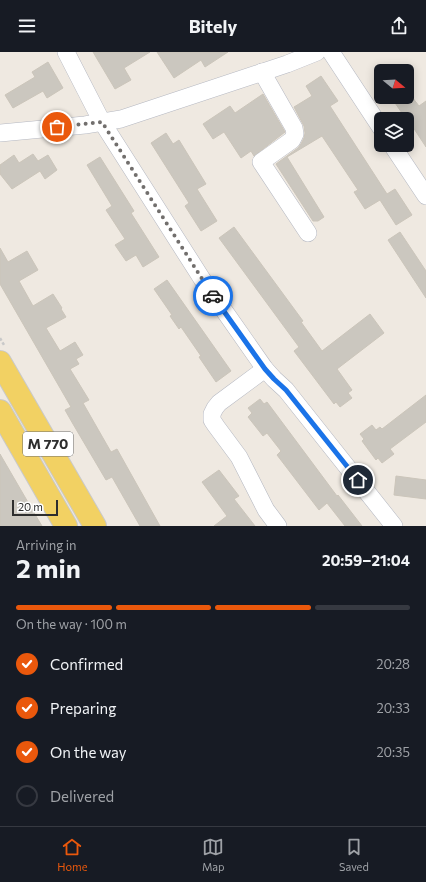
<!DOCTYPE html>
<meta charset="utf-8">
<style>
body{margin:0;font-family:Commissioner,sans-serif;background:#242831;color:#f1f3f6;height:100vh;display:flex;flex-direction:column;font-size:15px;white-space:nowrap}
*{box-sizing:border-box;margin:0}
p{font-size:13px;color:#9ea1a6}
.icon{flex:none;width:22px;height:22px;fill:none;stroke:currentColor;stroke-width:2;stroke-linecap:round;stroke-linejoin:round}
.map{position:relative;height:474px;overflow:hidden}
.details{display:flex;flex-direction:column;background:#171b24;flex:1}
.details>*{flex:none}
.needle{width:26px;rotate:108deg}
.tools{position:absolute;left:374px;top:12px;display:grid;gap:8px}
.tools a{display:grid;place-items:center;width:40px;height:40px;border-radius:6px;background:#171b24;box-shadow:0 2px 10px #0003;font-size:20px}
.scale{position:absolute;left:12px;bottom:10px;width:46px;box-sizing:border-box;padding-left:4px;border:2px solid #2e2e2e;border-top:0;font-size:11px;line-height:14px;white-space:nowrap;color:#2e2e2e;-webkit-text-stroke:3px #fff;paint-order:stroke}
.pin{position:absolute;display:grid;place-items:center;width:34px;height:34px;color:#fff;margin:-17px;border:2px solid #fff;border-radius:50%;box-shadow:0 1px 4px #0007}
.courier{position:absolute;display:grid;place-items:center;width:40px;height:40px;margin:-20px;border:3px solid #1a73e8;border-radius:50%;background:#fff;color:#222;box-shadow:0 1px 5px #0007}
.overview em{font-style:normal;font-weight:700}
.overview div{display:flex;flex-direction:column-reverse}
.overview{display:flex;align-items:center;justify-content:space-between;height:68px;padding:0 16px}
h1{font-size:26px;font-weight:700;line-height:30px}
.bar{display:grid;grid-template-columns:repeat(4,1fr);gap:6px 4px;align-content:center;height:48px;padding:0 16px}
.bar i{height:5px;border-radius:3px;background:#363941}
.bar .active{background:#ea580c}
.bar p{grid-column:span 4}
ol{padding:0 16px;list-style:none}
li{display:flex;align-items:center;gap:12px;height:44px}
li p{margin-inline-start:auto}
li .icon{padding:4px;border-radius:50%;background:#ea580c;color:#fff;stroke-width:4}
li:last-child{color:#9ea1a6}
li i{width:22px;height:22px;border:2px solid #363941;border-radius:50%}
header{display:flex;justify-content:space-between;align-items:center;height:52px;padding:0 16px;background:#171b24;font-size:18px;font-weight:700}
.tab-bar{display:flex;justify-content:space-around;align-items:center;height:56px;border-top:1px solid #363941;background:#171b24;font-size:11px;color:#9ea1a6}
.tab-bar a{display:grid;justify-items:center;gap:2px}
.tab-bar .active{color:#ea580c}
.map>svg:first-child{display:block}
.building{fill:#cbc7bf;stroke:#cbc5ba}
.lines{fill:none;stroke-linecap:round;stroke-linejoin:round}
.minor-casing{stroke:#b4b7c1;stroke-width:18}
.major-casing{stroke:#c9c9c9;stroke-width:24}
.path{stroke:#c9c9c9;stroke-width:2.5;stroke-dasharray:3 2;stroke-linecap:butt}
.minor{stroke:#fff;stroke-width:17}
.major{stroke:#f2d163;stroke-width:22}
.done{stroke:#726f6d;stroke-width:4;stroke-dasharray:0 7.2}
.route{stroke:#1a73e8;stroke-width:5}
.labels{text-anchor:middle;stroke-width:3.5;stroke-linejoin:round;paint-order:stroke}
.shield{fill:#fff;stroke:#6d6d6d;stroke-width:1}
.shield-label{font-size:14px;font-weight:bold;fill:#2e2e2e}
</style>
<header><svg class="icon" aria-label="menu" viewBox="0 0 24 24"><path d="M4 6h16M4 12h16M4 18h16"/></svg>Bitely<svg class="icon" aria-label="share" viewBox="0 0 24 24"><path d="M12 15V3M7 8l5-5 5 5M5 13v7h14v-7"/></svg></header>
<div class="map">
<svg width="426" height="474" viewBox="0 0 426 474">
<rect width="100%" height="100%" fill="#efe9e1"/>
<g class="building">
<polygon points="93,0 150,0 124,16 131,28 115,37"/>
<polygon points="157,0 228,0 205,15 201,8 174,26"/>
<polygon points="48,10 63,36 47,46 43,39 13,56 5,43 35,25 32,20"/>
<polygon points="321,24 338,49 330,54 387,142 395,137 412,163 396,173 380,148 365,157 354,140 358,138 322,84 287,105 324,165 318,169 313,169 276,112 298,96 301,92 304,86 305,81 304,74 294,55 312,44 306,34"/>
<polygon points="263,42 285,80 254,104 251,99 241,106 224,80 213,87 203,72 230,54 235,61"/>
<polygon points="391,45 412,45 419,54 426,49 426,95 407,66 406,67"/>
<polygon points="166,81 173,92 179,88 206,132 197,137 217,169 201,179 185,154 189,151 151,91"/>
<polygon points="33,102 38,109 48,103 57,118 45,127 40,119 12,137 0,122 0,113 14,103 19,111"/>
<polygon points="100,105 134,159 131,161 159,205 143,215 136,203 126,209 115,193 125,187 106,158 112,154 87,113"/>
<polygon points="234,175 303,269 301,270 322,299 370,262 384,281 337,317 352,338 348,341 352,346 340,355 336,350 334,352 294,299 299,295 219,186"/>
<polygon points="400,180 426,219 426,246 388,188"/>
<polygon points="0,196 8,210 27,199 38,218 19,229 33,254 53,242 62,256 61,257 66,265 46,276 60,299 75,290 83,303 76,307 79,312 70,317 89,348 83,351 111,400 117,397 160,474 140,474 112,425 106,428 73,372 65,358 71,355 0,232"/>
<polygon points="167,228 231,319 216,330 199,305 201,304 181,275 179,277 170,264 172,263 154,237"/>
<polygon points="426,343 426,370 390,397 394,402 382,411 378,406 376,408 362,389 364,387 360,382 372,373 376,378 380,375 382,377"/>
<polygon points="260,347 264,352 267,350 337,444 338,443 362,474 345,474 327,451 319,458 277,403 281,399 267,381 263,384 248,365 252,361 248,356"/>
<polygon points="0,402 36,464 42,474 0,474"/>
<polygon points="219,418 239,444 234,447 255,474 214,474 227,464 202,430"/>
<polygon points="396,424 426,428 426,447 394,443"/>
</g>
<g class="lines">
<g class="minor-casing">
<g id="minor">
<polyline points="66,0 102,70 202,227 265,317 274,327 286,338 394,474"/>
<polyline points="331,0 381,76"/>
<polyline points="262,20 294,76 295,82 292,88 261,110 308,181"/>
<polyline points="0,81 85,73 121,67 287,12 317,0"/>
<polyline points="392,93 426,144"/>
<polyline points="265,317 219,351 215,356 212,362 212,368 216,374 239,405 266,458 278,474"/>
</g>
</g>
<g class="major-casing">
<g id="major">
<polyline points="0,310 95,474"/>
<polyline points="0,359 66,474"/>
</g>
</g>
<polyline class="path" points="0,286 4,293"/>
<use href="#minor" class="minor"/>
<use href="#major" class="major"/>
</g>
<g class="lines">
<polyline class="done" points="57,75 102,70 213,244"/>
<polyline class="route" points="213,244 265,317 274,327 286,338 358,428"/>
</g>
<g class="labels">
<rect class="shield" x="23" y="380" width="50" height="24" rx="3"/>
<g class="shield-label">
<text x="48" y="397">M 770</text>
</g>
</g>
</svg>
<div class="tools">
<a><svg class="needle" viewBox="-14 -14 28 28"><path d="M0-13l5 13h-10z" fill="#e53935"/><path d="M0 13l5-13h-10z" fill="#9ea1a6"/></svg></a>
<a><svg class="icon" aria-label="layers" viewBox="0 0 24 24"><path d="M12 4l9 5-9 5-9-5zM3 14l9 5 9-5"/></svg></a>
</div>
<div class="scale">20 m</div>
<div class="pin" style="left:57px;top:75px;background:#ea580c"><svg class="icon" aria-label="bag" viewBox="0 0 24 24"><path d="M5 8h14l-1 12H6zM9 8a3 3 0 0 1 6 0"/></svg></div>
<div class="pin" style="left:358px;top:428px;background:#1f2937"><svg class="icon" aria-label="home" viewBox="0 0 24 24"><path d="M3 11l9-7 9 7M6 9v11h12V9"/></svg></div>
<div class="courier" style="left:213px;top:244px"><svg class="icon" aria-label="car" viewBox="0 0 24 24"><path d="M5 17H2v-5l4-1 3-4h7l3 4 3 1v5h-3M9 17h6M6 11h13"/><circle cx="7" cy="17" r="2"/><circle cx="17" cy="17" r="2"/></svg></div>
</div>
<section class="details">
<div class="overview"><div><h1>2 min</h1><p>Arriving in</p></div><em>20:59–21:04</em></div>
<div class="bar"><i class="active"></i><i class="active"></i><i class="active"></i><i></i><p>On the way · 100 m</p></div>
<ol>
<li><svg class="icon" aria-label="check" viewBox="0 0 24 24"><path d="M5 12l5 5 9-10"/></svg>Confirmed<p>20:28</p></li>
<li><svg class="icon" aria-label="check" viewBox="0 0 24 24"><path d="M5 12l5 5 9-10"/></svg>Preparing<p>20:33</p></li>
<li><svg class="icon" aria-label="check" viewBox="0 0 24 24"><path d="M5 12l5 5 9-10"/></svg>On the way<p>20:35</p></li>
<li><i></i>Delivered</li>
</ol>
</section>
<nav class="tab-bar">
<a class="active"><svg class="icon" aria-label="home" viewBox="0 0 24 24"><path d="M3 11l9-7 9 7M6 9v11h12V9"/></svg>Home</a>
<a><svg class="icon" aria-label="map" viewBox="0 0 24 24"><path d="M3 6l6-2 6 2 6-2v14l-6 2-6-2-6 2zM9 4v14M15 6v14"/></svg>Map</a>
<a><svg class="icon" aria-label="saved" viewBox="0 0 24 24"><path d="M7 4h10v16l-5-4-5 4z"/></svg>Saved</a>
</nav>
